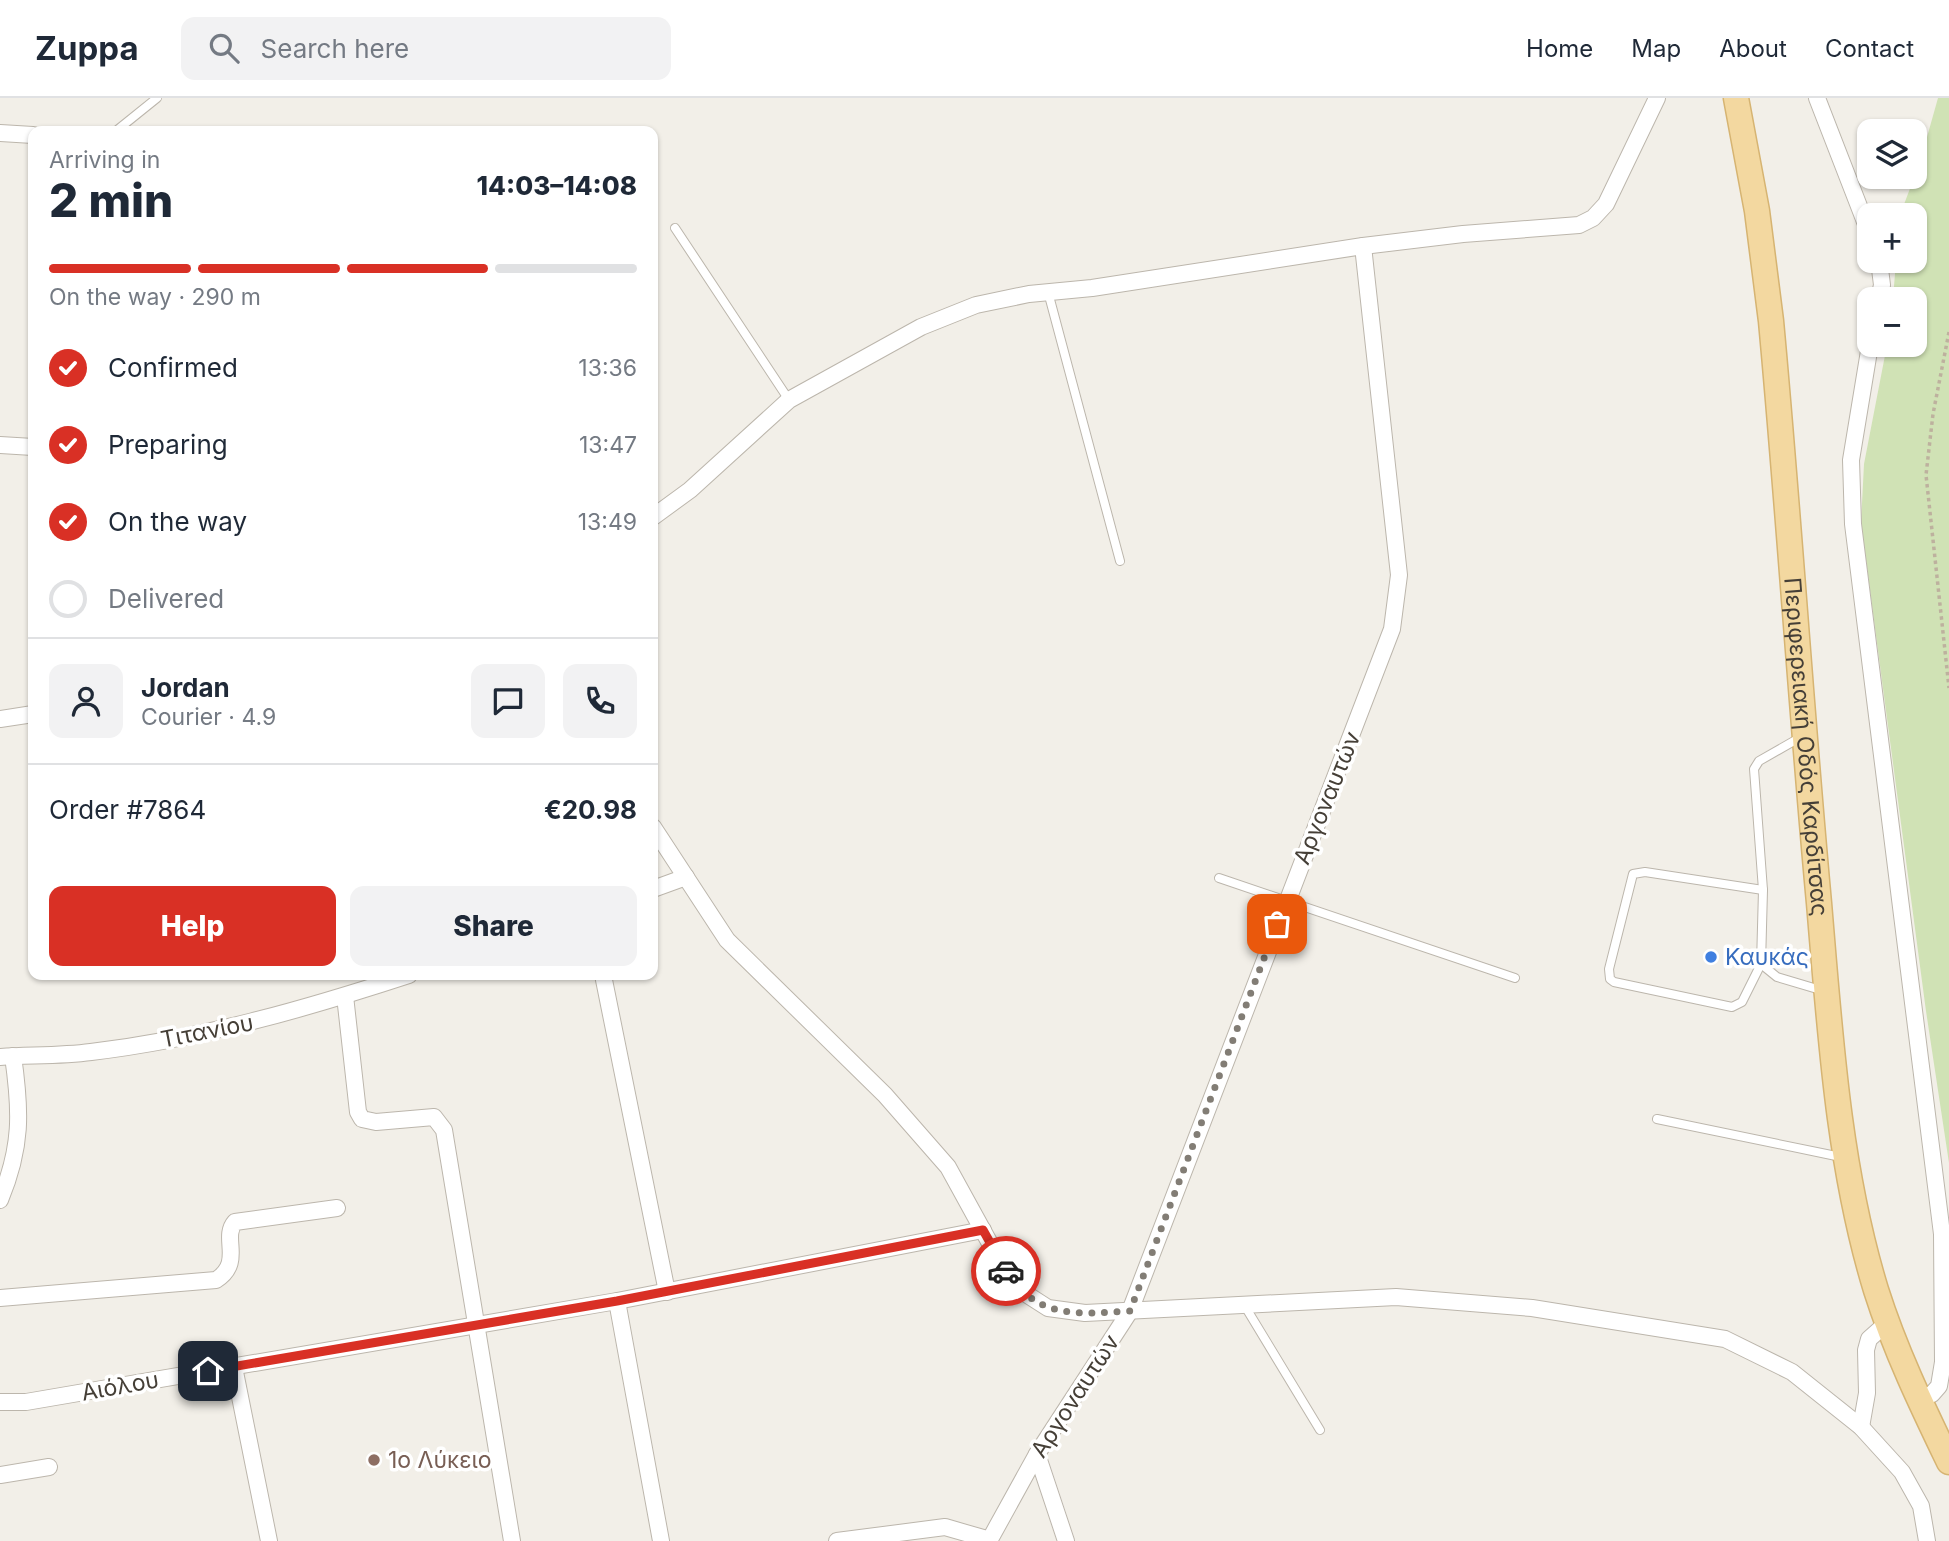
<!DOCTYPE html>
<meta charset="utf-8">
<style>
body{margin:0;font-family:Inter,sans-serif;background:#f2f2f3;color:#1f2937;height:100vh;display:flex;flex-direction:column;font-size:26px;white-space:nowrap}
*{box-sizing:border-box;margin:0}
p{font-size:23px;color:#747a83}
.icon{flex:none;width:38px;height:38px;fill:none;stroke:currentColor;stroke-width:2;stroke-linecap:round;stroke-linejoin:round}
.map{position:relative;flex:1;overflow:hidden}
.panel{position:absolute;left:28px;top:28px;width:630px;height:854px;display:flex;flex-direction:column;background:#fff;border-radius:14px;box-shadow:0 2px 5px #0004}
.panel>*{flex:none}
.controls{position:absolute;left:1857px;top:21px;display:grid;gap:14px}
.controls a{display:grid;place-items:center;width:70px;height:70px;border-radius:14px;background:#fff;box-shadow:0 2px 5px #0004;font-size:35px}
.pin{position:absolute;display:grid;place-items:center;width:60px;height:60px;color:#fff;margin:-30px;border-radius:14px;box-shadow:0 4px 10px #0006}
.courier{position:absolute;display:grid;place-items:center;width:70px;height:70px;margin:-35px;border:5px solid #d93025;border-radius:50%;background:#fff;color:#222;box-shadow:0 2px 9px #0007}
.head em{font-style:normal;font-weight:800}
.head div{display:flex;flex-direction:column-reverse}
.head{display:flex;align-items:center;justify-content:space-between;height:119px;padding:0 21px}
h1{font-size:46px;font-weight:800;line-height:52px}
.bar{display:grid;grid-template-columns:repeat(4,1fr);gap:10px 7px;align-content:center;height:84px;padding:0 21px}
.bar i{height:9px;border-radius:5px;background:#e0e1e3}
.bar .active{background:#d93025}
.bar p{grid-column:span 4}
.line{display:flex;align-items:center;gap:18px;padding:0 21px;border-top:2px solid #e0e1e3}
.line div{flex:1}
.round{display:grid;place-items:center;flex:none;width:74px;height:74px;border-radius:14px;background:#f2f2f3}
ol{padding:0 21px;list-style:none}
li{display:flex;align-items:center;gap:21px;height:77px}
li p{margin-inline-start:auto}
li .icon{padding:7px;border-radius:50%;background:#d93025;color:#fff;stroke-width:4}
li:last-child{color:#747a83}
li i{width:38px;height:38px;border:4px solid #e0e1e3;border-radius:50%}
.action{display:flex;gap:14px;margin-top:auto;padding:14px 21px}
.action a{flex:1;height:80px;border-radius:14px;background:#d93025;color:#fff;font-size:28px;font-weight:800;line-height:80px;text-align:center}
.action a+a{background:#f2f2f3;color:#1f2937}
header{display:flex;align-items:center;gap:42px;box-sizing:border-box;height:98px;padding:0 35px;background:#fff;border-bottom:2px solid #e0e1e3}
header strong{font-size:33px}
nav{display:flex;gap:38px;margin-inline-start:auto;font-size:24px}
.search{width:490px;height:63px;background:#f2f2f3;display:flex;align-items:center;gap:18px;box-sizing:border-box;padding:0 24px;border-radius:14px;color:#747a83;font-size:26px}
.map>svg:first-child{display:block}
.green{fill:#d0e2b5}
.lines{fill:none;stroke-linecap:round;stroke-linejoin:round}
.lane-casing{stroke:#bcb6ac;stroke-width:10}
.street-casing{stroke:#bcb6ac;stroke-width:18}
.primary-casing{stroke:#d6b472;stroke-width:27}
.path{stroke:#bdb19e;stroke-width:3.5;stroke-dasharray:3.5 3.5;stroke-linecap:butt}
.lane{stroke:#fff;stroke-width:8}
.street{stroke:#fff;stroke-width:16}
.primary{stroke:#f3d8a0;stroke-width:24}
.done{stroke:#827d75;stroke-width:7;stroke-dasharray:0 12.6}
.route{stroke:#d93025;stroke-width:9}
.shop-dot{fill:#3f7fe0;stroke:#fff;stroke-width:2.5}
.education-dot{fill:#8d6e63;stroke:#fff;stroke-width:2.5}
.labels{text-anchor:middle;stroke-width:7;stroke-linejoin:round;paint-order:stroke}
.street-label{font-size:23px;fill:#453f37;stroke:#fff}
.shop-label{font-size:23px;fill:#366cbe;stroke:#fff;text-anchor:start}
.education-label{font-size:23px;fill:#785e54;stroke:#fff;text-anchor:start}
</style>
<header>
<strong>Zuppa</strong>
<div class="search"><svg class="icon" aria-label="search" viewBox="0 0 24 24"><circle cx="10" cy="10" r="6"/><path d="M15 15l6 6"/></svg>Search here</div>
<nav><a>Home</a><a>Map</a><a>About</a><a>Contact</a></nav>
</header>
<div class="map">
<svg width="1949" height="1443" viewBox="0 0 1949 1443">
<rect width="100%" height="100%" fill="#f2efe8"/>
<polygon class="green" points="1938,0 1949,0 1949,1065 1926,913 1861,425 1864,366 1887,247 1914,247 1914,201 1893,201 1896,163 1914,163 1914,117 1900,117 1920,64"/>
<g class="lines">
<g class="lane-casing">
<g id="lane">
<polyline points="116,33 157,0"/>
<polyline points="675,130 789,302"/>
<polyline points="1048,194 1120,463"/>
<polyline points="1801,639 1759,663 1754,671 1763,792 1761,866 1777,879 1824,893"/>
<polyline points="1219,780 1515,880"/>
<polyline points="1761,866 1742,904 1732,909 1614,884 1610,881 1609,871 1633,776 1645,774 1763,792"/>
<polyline points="1657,1021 1841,1059"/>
<polyline points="1243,1205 1320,1332"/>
</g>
</g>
<g class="street-casing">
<g id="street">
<polyline points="1817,0 1869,134"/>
<polyline points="0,35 33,37"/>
<polyline points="1879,201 1882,187 1879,163"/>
<polyline points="1870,247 1851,362 1853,426 1942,1136 1943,1264 1939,1288 1932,1296 1919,1301"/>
<polyline points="0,347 33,349"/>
<polyline points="653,419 690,392 789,302 921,229 976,207 1029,196 1092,190 1363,148 1463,136 1579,127 1593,120 1606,106 1657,0"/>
<polyline points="0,621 33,616"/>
<polyline points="653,729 727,842 885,997 948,1069 998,1160 1020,1192 1048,1210 1085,1215 1396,1199 1532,1210 1725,1241 1792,1274 1861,1329 1902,1374 1921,1408 1927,1443"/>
<polyline points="653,791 686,779"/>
<polyline points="603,877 667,1194"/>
<polyline points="345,898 358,1014 362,1021 376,1024 434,1019 444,1032 512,1443"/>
<path d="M0,959C30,957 61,958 91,954C200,941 305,911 409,877"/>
<path d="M0,1102C22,1049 21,1014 13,958"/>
<path d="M0,1200L216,1182C244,1164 221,1140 235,1124L337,1110"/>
<polyline points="617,1203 661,1443"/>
<polyline points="234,1269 269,1443"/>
<polyline points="0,1304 26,1304 617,1203 983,1132"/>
<polyline points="1861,1329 1867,1295 1866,1252 1869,1241 1887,1225"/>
<polyline points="1037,1356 1066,1443"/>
<polyline points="0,1377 49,1369"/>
<polyline points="837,1443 945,1429 990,1442"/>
<polyline points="989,1443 1037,1356 1130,1213 1392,531 1399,477 1363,148"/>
</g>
</g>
<g class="primary-casing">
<g id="primary">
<path id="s1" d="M1736,0L1757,113L1771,223C1789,417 1801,611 1819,805C1830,934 1838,1068 1876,1192C1895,1252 1922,1308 1949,1364"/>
</g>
</g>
<polyline class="path" points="1949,234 1933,316 1926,377 1949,590"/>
<use href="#lane" class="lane"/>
<use href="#street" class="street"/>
<use href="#primary" class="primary"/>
</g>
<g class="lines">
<path class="done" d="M1006,1173C1038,1222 1078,1216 1130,1213L1277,826"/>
<polyline class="route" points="208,1273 617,1203 983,1132 1006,1173"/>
</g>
<circle class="shop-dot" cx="1711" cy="859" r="7"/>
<circle class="education-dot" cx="374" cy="1362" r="7"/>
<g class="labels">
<g class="street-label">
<text dy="8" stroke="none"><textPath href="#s1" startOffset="653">Περιφερειακή Οδός Καρδίτσας</textPath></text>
<text transform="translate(1327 700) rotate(-68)" y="8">Αργοναυτών</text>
<text transform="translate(207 933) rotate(-11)" y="8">Τιτανίου</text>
<text transform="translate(120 1288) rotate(-10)" y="8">Αιόλου</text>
<text transform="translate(1075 1298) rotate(-57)" y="8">Αργοναυτών</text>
</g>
<g class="shop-label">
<text x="1725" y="867">Καυκάς</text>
</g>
<g class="education-label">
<text x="388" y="1370">1ο Λύκειο</text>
</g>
</g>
</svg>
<div class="controls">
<a><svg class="icon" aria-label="layers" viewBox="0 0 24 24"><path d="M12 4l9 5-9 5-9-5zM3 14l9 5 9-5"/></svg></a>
<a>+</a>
<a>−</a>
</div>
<div class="pin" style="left:1277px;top:826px;background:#ea580c"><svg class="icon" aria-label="bag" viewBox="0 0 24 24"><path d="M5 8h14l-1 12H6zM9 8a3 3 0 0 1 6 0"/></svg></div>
<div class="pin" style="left:208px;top:1273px;background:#1f2937"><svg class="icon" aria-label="home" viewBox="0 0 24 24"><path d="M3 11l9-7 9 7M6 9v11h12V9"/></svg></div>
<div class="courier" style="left:1006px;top:1173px"><svg class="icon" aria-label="car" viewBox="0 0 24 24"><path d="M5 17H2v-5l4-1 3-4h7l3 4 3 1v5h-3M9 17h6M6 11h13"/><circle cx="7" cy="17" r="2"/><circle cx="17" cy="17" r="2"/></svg></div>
<section class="panel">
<div class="head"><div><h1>2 min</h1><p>Arriving in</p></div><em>14:03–14:08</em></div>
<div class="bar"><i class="active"></i><i class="active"></i><i class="active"></i><i></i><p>On the way · 290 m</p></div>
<ol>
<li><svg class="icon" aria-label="check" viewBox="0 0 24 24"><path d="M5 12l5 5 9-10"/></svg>Confirmed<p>13:36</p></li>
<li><svg class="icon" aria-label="check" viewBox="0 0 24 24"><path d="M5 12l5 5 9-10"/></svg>Preparing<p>13:47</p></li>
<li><svg class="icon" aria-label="check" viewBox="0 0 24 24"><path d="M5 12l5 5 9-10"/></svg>On the way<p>13:49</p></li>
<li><i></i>Delivered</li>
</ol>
<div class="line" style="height:126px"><a class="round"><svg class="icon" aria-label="person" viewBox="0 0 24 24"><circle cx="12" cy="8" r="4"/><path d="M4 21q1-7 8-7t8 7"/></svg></a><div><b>Jordan</b><p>Courier · 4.9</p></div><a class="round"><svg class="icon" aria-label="chat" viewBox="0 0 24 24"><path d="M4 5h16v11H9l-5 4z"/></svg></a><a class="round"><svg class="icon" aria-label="phone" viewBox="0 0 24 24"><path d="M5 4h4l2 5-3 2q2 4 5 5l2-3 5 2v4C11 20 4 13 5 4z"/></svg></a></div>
<div class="line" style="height:91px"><div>Order #7864</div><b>€20.98</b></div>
<div class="action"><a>Help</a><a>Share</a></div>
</section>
</div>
